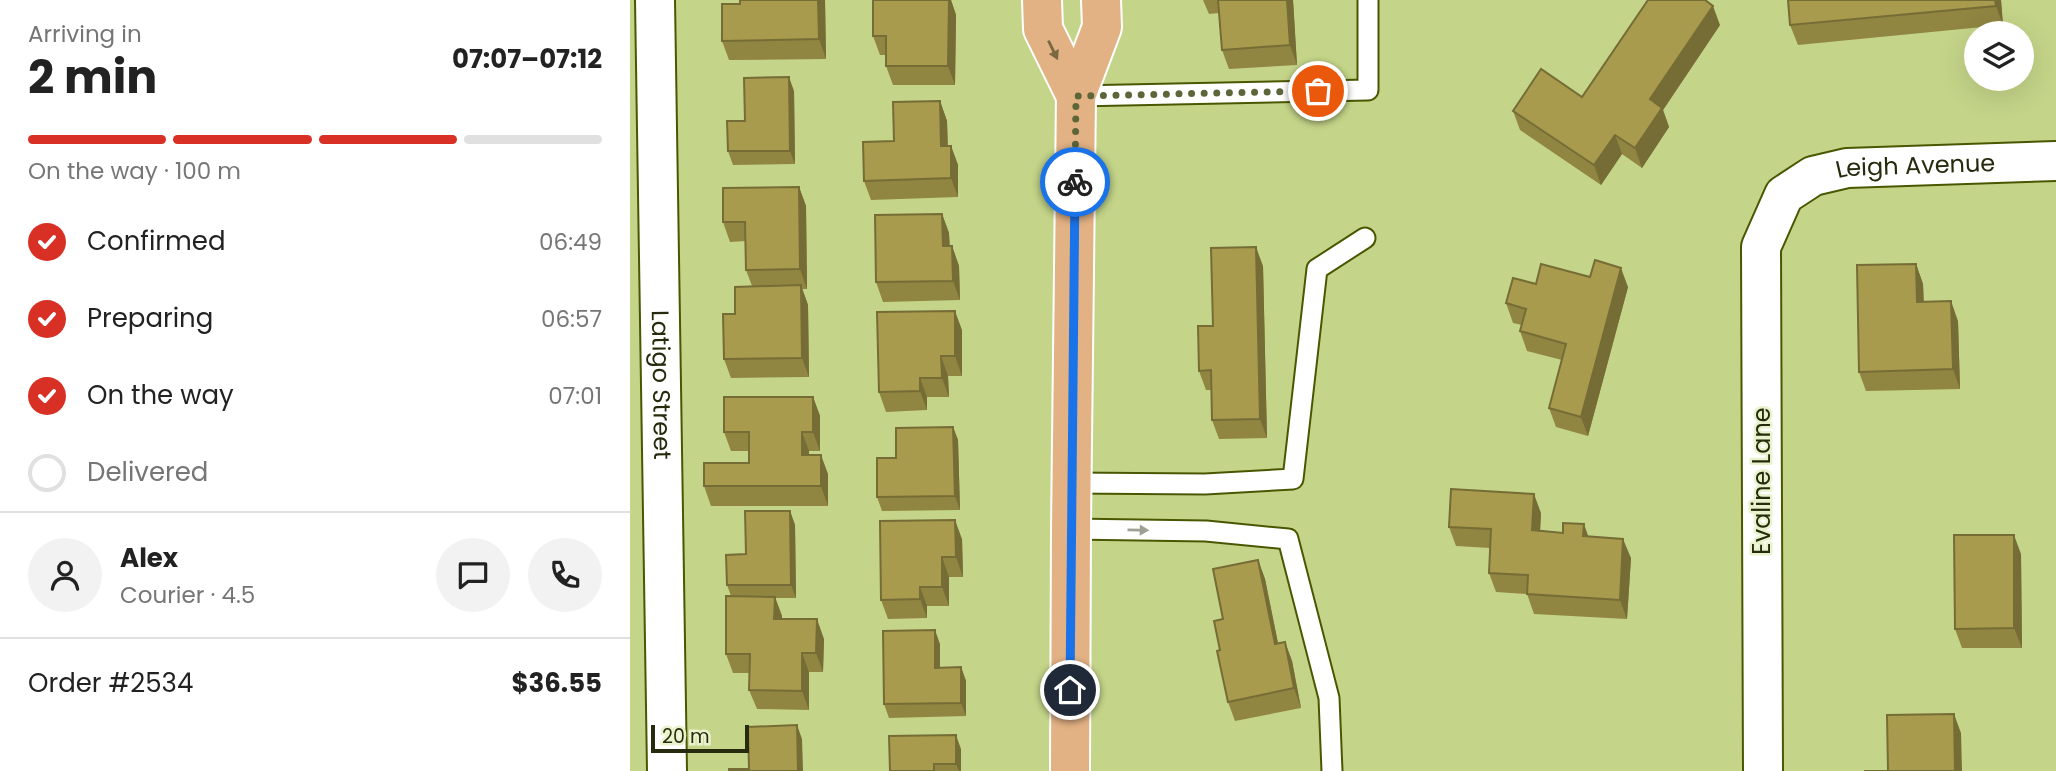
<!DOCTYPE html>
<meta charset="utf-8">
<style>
body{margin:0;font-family:Poppins,sans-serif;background:#f2f2f2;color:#222;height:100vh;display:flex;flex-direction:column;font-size:26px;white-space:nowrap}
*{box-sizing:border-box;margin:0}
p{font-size:23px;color:#767676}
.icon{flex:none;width:38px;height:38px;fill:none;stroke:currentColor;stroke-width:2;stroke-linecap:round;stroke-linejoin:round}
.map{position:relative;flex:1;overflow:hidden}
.panel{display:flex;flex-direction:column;background:#fff;width:630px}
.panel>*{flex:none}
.buttons{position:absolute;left:1334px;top:21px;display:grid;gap:14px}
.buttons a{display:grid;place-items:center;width:70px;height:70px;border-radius:50%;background:#fff;box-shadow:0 7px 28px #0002;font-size:35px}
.scale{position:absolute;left:21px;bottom:18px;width:98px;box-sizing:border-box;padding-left:7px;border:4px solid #252b0c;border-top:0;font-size:19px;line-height:24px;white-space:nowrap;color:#252b0c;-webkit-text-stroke:5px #e8f2cc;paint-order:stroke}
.pin{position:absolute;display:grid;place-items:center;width:60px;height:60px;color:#fff;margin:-30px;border:4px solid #fff;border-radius:50%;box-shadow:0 2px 7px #0007}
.courier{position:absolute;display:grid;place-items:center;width:70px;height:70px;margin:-35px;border:5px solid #1a73e8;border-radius:50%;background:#fff;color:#222;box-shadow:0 2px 9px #0007}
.summary em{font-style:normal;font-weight:700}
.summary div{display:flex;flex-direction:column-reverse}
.summary{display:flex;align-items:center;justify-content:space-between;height:119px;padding:0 28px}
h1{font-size:46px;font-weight:700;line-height:52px}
.bar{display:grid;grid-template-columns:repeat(4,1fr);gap:10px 7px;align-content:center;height:84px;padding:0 28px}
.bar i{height:9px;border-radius:5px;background:#e0e0e0}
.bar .on{background:#d93025}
.bar p{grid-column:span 4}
.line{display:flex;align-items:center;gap:18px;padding:0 28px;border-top:2px solid #e0e0e0}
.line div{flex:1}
.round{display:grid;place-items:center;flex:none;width:74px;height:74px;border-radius:37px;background:#f2f2f2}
ol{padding:0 28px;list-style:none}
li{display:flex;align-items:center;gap:21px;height:77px}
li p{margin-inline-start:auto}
li .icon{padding:7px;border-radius:50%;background:#d93025;color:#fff;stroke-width:4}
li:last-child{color:#767676}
li i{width:38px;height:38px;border:4px solid #e0e0e0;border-radius:50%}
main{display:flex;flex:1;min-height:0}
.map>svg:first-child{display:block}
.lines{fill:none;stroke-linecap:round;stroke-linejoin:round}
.lane-casing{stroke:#4a5701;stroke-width:23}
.street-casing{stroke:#4a5701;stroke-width:42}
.primary-casing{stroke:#fff;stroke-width:42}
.lane{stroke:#fff;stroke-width:19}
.street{stroke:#fff;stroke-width:38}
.primary{stroke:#e3b284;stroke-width:38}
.wall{fill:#918542}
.shaded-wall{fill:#766c36}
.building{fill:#a99b4d;stroke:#766c36;stroke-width:2}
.oneway{fill:#7a6842}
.oneway2{fill:#9da092}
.done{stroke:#5d6638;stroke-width:7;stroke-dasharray:0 12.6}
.route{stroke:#1a73e8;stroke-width:9}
.labels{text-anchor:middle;stroke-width:5;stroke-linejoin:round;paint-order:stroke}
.street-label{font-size:24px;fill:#252b0c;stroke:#e8f2cc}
</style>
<main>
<section class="panel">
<div class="summary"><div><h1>2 min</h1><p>Arriving in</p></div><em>07:07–07:12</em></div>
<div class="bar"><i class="on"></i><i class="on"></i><i class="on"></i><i></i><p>On the way · 100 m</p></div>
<ol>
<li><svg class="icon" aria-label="check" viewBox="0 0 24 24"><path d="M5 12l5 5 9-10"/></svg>Confirmed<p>06:49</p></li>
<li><svg class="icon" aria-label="check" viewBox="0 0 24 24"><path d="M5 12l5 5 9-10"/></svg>Preparing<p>06:57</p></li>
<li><svg class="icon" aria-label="check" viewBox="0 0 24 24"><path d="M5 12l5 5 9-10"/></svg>On the way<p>07:01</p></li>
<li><i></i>Delivered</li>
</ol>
<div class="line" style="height:126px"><a class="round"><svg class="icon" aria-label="person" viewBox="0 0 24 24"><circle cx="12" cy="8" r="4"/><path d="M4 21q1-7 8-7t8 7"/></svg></a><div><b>Alex</b><p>Courier · 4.5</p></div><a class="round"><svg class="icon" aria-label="chat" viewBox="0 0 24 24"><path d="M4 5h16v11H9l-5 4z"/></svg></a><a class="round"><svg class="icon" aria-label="phone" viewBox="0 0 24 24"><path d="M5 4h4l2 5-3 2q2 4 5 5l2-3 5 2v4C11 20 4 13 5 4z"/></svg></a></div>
<div class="line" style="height:91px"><div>Order #2534</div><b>$36.55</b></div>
</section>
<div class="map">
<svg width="1426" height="771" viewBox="0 0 1426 771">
<rect width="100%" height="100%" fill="#c4d589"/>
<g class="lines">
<g class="lane-casing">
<g id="lane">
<polyline points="446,96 738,90 738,0"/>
<polyline points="441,483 575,484 663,479 687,269 735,238"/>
<polyline points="441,529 576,531 658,539 699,698 702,771"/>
</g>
</g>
<g class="street-casing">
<g id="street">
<path id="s1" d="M25,0L37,771"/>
<path id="s2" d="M1133,771L1131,247L1154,195L1183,176L1217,168L1426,161"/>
</g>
</g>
<g class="primary-casing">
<g id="primary">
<polyline points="412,0 413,29 446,96"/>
<polyline points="440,771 441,529 446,96 472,27 471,0"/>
</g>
</g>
<use href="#lane" class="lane"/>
<use href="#street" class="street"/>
<use href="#primary" class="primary"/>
</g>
<g class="wall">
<polygon points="195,0 196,59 99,60 92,41 110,4"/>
<polygon points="243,0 321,0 326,15 325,85 263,85 256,66 256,55 250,55 243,36"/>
<polygon points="573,0 663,0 667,65 599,69 592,50 589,13 579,14"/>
<polygon points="1371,0 1373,25 1168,45 1160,25"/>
<polygon points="1090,25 1033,110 1039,127 1012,168 992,154 971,185 890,130 883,111 952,97"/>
<polygon points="164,91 165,164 103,165 98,151 115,121"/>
<polygon points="310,101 317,121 318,146 321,146 328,165 328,197 241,200 234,181 264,141"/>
<polygon points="169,187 176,206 177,289 172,289 178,305 179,377 101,378 94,359 105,314 122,286 116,270 116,241 100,242 93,222"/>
<polygon points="312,214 319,233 320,246 322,246 329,266 330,300 253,302 246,282"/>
<polygon points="1286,264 1293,284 1294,302 1328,321 1330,389 1236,391 1229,372"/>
<polygon points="633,266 637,438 589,439 582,420 582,390 576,390 569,371 583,326"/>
<polygon points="906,284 998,287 958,436 926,427 919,408 932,360 897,351 890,331 892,325 883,323 876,303"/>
<polygon points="332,330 332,376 318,376 319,397 297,397 297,410 256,412 249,392"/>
<polygon points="183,397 190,416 190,451 179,451 179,455 198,474 198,506 81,506 74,486 119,463 119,451 101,451 94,432"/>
<polygon points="323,427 328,440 330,510 252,511 247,497 266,458"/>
<polygon points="160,511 165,525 166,598 145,598 152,616 152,619 194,639 193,672 179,672 179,710 127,709 119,690 120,673 103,673 96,654 101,596 97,585 116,554"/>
<polygon points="911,513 910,531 958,536 1001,558 997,619 904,614 897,594 866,592 859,573 860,548 826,546 819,527"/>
<polygon points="332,539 333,577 319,577 319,606 297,606 297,618 258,619 251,600"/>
<polygon points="1391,554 1392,648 1332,648 1325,629"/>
<polygon points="628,560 635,579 648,643 655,642 662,661 671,708 605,721 598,702 590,650 593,619"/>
<polygon points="310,644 310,668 331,667 336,681 336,716 259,718 254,704"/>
<polygon points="331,749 331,771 260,771"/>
</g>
<g class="shaded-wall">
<polygon points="188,0 195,0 196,59 189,39"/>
<polygon points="319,0 321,0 326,15 325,85 318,66"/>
<polygon points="657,0 663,0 667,65 660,45"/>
<polygon points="1365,0 1371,0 1373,25 1366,6"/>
<polygon points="1083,6 1090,25 1033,110 1039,127 1012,168 1005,148 1020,99"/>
<polygon points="159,77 164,91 165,164 160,151"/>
<polygon points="310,101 317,121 318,165 311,146"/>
<polygon points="985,135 992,154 971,185 964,165"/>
<polygon points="321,146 328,165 328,197 321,178"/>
<polygon points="169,187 176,206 177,289 170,269"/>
<polygon points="312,214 319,233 320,266 313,246"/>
<polygon points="322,246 329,266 330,300 323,281"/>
<polygon points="626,247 633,266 637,438 630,419"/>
<polygon points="1286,264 1293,284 1294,321 1287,302"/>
<polygon points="991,268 998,287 958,436 951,417"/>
<polygon points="171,285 178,305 179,377 172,358"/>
<polygon points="1321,301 1328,321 1330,389 1323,369"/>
<polygon points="325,311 332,330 332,376 325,356"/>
<polygon points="311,356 318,376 319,397 312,378"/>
<polygon points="290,378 297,397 297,410 290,391"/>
<polygon points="183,397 190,416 190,451 183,432"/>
<polygon points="323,427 328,440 330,510 325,496"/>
<polygon points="172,432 179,451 179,474 172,455"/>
<polygon points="191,455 198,474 198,506 191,486"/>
<polygon points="904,494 911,513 909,550 902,530"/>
<polygon points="160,511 165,525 166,598 161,585"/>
<polygon points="325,520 332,539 333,577 326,557"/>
<polygon points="954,524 961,544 953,536"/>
<polygon points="1384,535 1391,554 1392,648 1384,628"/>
<polygon points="993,539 1001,558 997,619 990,600"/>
<polygon points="312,557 319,577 319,606 312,587"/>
<polygon points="628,560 635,579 652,663 645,644"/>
<polygon points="290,587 297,606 297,618 290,599"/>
<polygon points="145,597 152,616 151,639 144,619"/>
<polygon points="187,619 194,639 193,672 186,653"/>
<polygon points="305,630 310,644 310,682 305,668"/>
<polygon points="655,642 662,661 671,708 664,688"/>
<polygon points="172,653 179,672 179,710 172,691"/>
<polygon points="331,667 336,681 336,716 331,703"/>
<polygon points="1324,714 1331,733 1332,771 1325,771"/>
<polygon points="167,725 172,739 173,771 168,771"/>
<polygon points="326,735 331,749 331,771 329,771 326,764"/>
</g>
<g class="building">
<polygon points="110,0 188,0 189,39 92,41 92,4 110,4"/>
<polygon points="243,0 319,0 318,66 256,66 256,36 243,36"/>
<polygon points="588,0 657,0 660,45 592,50"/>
<polygon points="1018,0 1075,0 1083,6 1020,99 1032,108 1005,148 985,135 964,165 883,111 911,69 952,97"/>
<polygon points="1158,0 1365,0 1366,6 1160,25"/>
<polygon points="159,77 160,151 98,151 97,121 115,121 114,78"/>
<polygon points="310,101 311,146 321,146 321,178 234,181 233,142 264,141 263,102"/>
<polygon points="169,187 170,269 116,270 115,222 93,222 93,188"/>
<polygon points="312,214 313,246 322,246 323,281 246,282 245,215"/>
<polygon points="626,247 630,419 582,420 581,370 569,371 568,326 583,326 581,248"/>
<polygon points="965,260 991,268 951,417 919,408 936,344 890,331 896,309 876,303 883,278 906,284 911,264 960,277"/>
<polygon points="1286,264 1287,302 1321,301 1323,369 1229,372 1227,265"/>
<polygon points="171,285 172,358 94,359 93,314 105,314 105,287"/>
<polygon points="325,311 325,356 311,356 312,378 290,378 290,391 249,392 247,312"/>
<polygon points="94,397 183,397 183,432 172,432 172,455 191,455 191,486 74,486 74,463 119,463 119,432 94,432"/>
<polygon points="323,427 325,496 247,497 247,458 266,458 266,428"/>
<polygon points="821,489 904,494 902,530 933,533 933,523 954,524 953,536 993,539 990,600 897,594 898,575 859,573 861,529 819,527"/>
<polygon points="115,511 160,511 161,585 97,585 96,555 116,554"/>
<polygon points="325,520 326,557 312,557 312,587 290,587 290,599 251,600 250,521"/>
<polygon points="1324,535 1384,535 1384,628 1325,629"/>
<polygon points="628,560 645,644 655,642 664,688 598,702 587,651 590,650 584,621 593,619 583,569"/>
<polygon points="96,596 145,597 144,619 187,619 186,653 172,653 172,691 119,690 120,654 96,654"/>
<polygon points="305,630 305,668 331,667 331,703 254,704 253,631"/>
<polygon points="1324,714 1325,771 1234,771 1258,771 1257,715"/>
<polygon points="167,725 168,771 99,771 99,769 119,769 118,727"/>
<polygon points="326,735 326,764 304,764 304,771 260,771 259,736"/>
</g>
<defs><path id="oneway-solid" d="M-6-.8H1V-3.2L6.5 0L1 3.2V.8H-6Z" transform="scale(1.75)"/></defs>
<use class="oneway" href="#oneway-solid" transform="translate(423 50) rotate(64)"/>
<use class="oneway2" href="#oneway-solid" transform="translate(508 530) rotate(1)"/>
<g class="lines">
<polyline class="done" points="445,182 446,96 688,91"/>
<polyline class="route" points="440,690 445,182"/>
</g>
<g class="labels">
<g class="street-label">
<text dy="8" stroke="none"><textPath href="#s2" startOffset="719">Leigh Avenue</textPath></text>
<text dy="8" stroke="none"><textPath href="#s1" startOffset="385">Latigo Street</textPath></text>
<text transform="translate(1132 481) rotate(-90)" y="8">Evaline Lane</text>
</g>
</g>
</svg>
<div class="buttons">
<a><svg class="icon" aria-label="layers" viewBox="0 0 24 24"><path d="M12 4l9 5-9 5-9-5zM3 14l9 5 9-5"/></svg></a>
</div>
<div class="scale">20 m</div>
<div class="pin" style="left:688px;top:91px;background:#ea580c"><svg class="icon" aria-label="bag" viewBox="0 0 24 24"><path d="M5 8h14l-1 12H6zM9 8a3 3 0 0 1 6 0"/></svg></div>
<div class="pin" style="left:440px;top:690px;background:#1f2937"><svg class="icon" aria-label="home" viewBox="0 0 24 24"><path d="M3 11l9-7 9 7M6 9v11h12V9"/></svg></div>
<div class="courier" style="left:445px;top:182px"><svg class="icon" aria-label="bike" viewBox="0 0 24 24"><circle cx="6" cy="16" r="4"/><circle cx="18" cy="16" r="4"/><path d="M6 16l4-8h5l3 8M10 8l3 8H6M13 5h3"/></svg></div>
</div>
</main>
